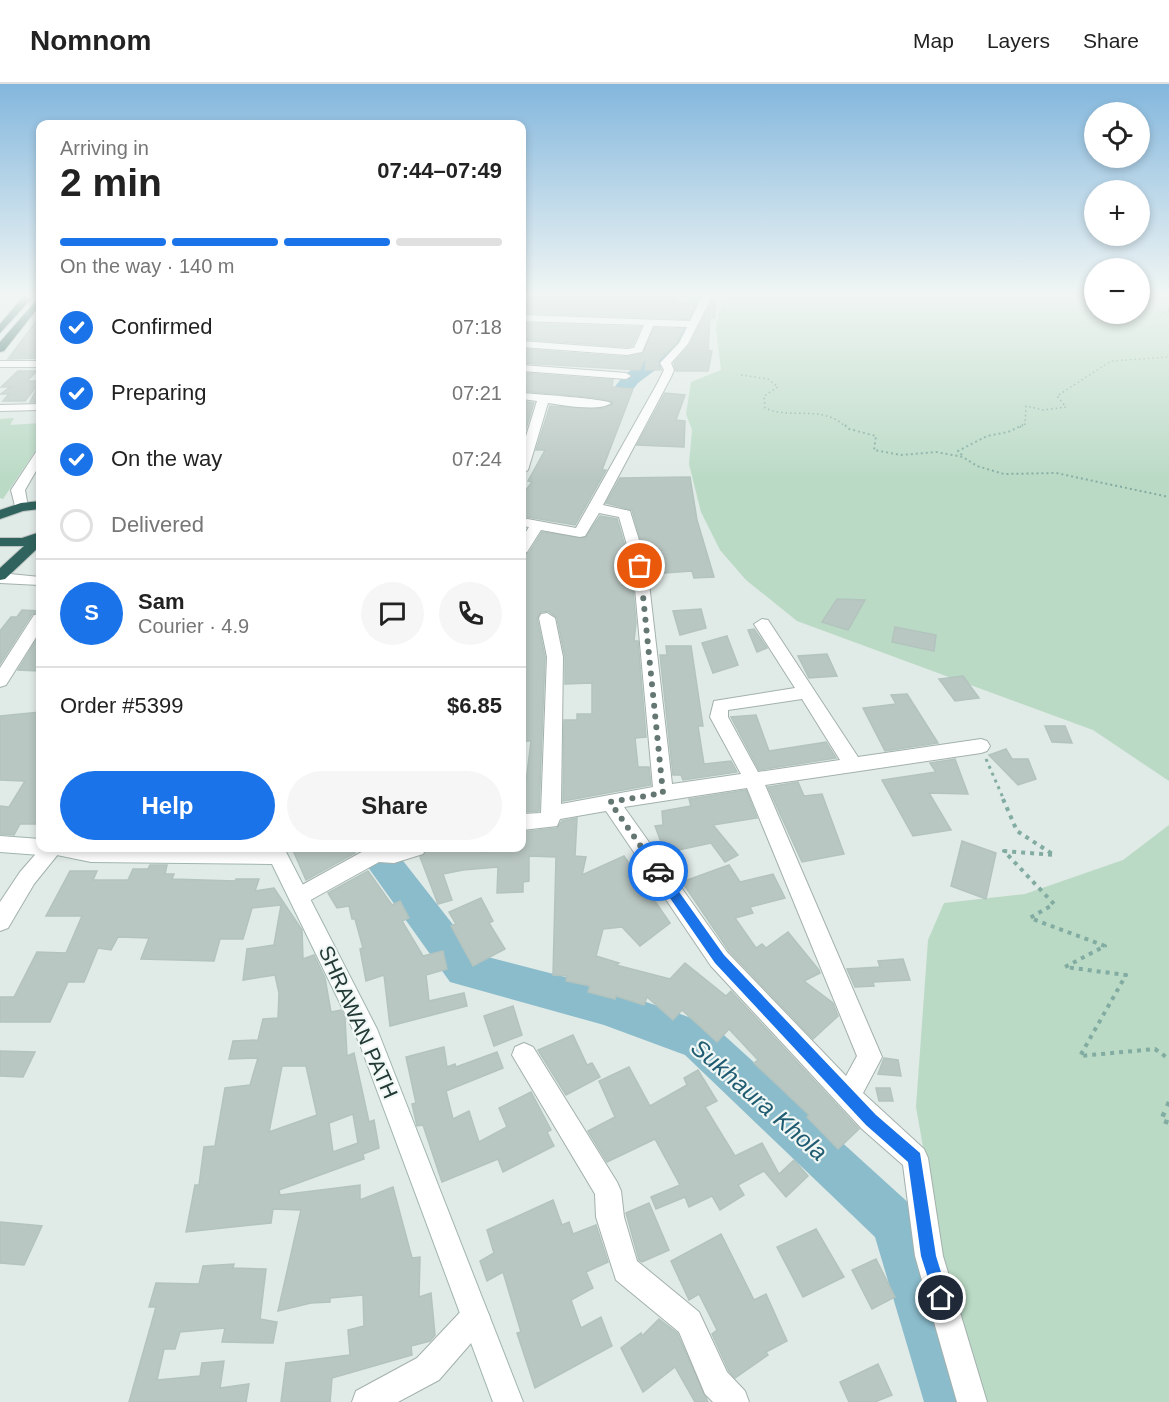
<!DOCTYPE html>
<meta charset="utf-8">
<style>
body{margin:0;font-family:Helvetica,sans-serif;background:#f6f6f6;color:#222;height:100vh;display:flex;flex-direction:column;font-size:22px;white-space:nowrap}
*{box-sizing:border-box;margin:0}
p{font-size:20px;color:#767676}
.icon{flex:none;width:33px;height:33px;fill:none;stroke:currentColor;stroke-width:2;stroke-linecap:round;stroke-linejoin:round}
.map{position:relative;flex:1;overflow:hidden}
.details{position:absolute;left:36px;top:36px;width:490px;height:732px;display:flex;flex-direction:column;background:#fff;border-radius:12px;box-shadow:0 3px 9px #0003}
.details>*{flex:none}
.controls{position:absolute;left:1084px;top:18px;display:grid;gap:12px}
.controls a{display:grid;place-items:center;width:66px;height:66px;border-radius:50%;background:#fff;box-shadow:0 3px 9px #0003;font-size:30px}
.pin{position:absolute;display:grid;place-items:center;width:51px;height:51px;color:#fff;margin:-26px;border:3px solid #fff;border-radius:50%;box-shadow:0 2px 6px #0007}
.courier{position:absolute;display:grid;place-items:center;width:60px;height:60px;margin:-30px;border:4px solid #1a73e8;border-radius:50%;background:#fff;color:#222;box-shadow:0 2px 8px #0007}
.summary em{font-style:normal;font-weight:600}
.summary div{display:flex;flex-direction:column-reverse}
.summary{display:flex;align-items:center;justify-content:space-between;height:102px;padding:0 24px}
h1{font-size:39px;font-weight:600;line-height:45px}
.bar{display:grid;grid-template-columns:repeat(4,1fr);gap:9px 6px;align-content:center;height:72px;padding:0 24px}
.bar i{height:8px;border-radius:4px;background:#e0e0e0}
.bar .on{background:#1a73e8}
.bar p{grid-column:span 4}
.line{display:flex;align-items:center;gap:15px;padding:0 24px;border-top:2px solid #e0e0e0}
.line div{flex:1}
.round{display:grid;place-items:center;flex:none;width:63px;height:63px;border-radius:32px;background:#f6f6f6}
ol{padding:0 24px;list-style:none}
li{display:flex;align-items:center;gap:18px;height:66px}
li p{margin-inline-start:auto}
li .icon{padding:6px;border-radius:50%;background:#1a73e8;color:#fff;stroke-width:4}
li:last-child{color:#767676}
li i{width:33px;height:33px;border:3px solid #e0e0e0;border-radius:50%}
.button{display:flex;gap:12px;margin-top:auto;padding:12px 24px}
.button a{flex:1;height:69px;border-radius:36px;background:#1a73e8;color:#fff;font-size:24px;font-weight:600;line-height:69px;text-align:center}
.button a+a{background:#f6f6f6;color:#222}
header{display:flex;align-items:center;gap:36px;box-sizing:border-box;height:84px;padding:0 30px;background:#fff;border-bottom:2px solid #e0e0e0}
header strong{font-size:28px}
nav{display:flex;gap:33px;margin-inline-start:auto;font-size:21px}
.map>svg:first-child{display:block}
.green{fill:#badac5}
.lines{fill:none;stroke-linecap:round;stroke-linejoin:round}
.river{fill:#8bbccc;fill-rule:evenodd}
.building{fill:#b9c7c2;stroke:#b3c3be;stroke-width:1.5;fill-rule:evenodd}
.street-casing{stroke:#a3b1ad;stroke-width:2}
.secondary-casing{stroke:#a0b5af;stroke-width:2}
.highway-casing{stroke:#bdc4c2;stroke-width:2}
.path-far4{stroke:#82aca2;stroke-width:1.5;stroke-dasharray:1.5 3;stroke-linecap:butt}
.path-far3{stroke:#82aca2;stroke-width:2;stroke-dasharray:2 3;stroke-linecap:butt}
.path-far2{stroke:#82aca2;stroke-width:3;stroke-dasharray:3 4.5;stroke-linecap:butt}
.path-far1{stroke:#82aca2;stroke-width:4;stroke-dasharray:4 5;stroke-linecap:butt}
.path{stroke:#82aca2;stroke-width:4.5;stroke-dasharray:4.5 7;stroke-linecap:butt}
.street{fill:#fff;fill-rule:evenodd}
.secondary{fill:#fff;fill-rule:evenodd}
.highway{fill:#30635d;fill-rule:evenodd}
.route{fill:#1a73e8}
.done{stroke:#647773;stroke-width:6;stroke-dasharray:0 10.8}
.labels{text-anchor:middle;stroke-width:4.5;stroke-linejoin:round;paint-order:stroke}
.near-street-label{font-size:21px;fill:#223935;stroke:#f0f7f4}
.near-water-label{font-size:24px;font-style:italic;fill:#205c71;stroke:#f0f7f4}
</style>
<header>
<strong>Nomnom</strong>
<nav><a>Map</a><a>Layers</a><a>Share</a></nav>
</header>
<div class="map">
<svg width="1169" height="1318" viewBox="0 0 1169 1318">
<rect width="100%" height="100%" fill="#e0eae6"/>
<g class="green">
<polygon points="726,212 1095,212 1095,230 1140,230 1140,212 1169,212 1169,697 1093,646 797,537 746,496 720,466 701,428 689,380 692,346 686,330 691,298 721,286 716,244 719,228"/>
<polygon points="14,334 10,341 40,339 40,360 3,415 0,414 0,335"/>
<polygon points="1169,741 1169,1318 987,1318 956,1251 916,1023 928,856 944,819 1025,810 1123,776"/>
</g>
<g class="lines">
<g class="river">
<polygon points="689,212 705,212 705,221 696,232 692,247 670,275 638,299 605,341 591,341 588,337 624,291 658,267 675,246 680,231 689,220"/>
<polygon points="358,764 393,764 476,870 604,903 714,942 912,1122 978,1318 924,1318 875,1153 685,971 604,941 450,898 365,779"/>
</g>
</g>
<g class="building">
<polygon points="527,212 676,212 676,218 697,218 689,235 522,229 523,216 527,216"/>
<polygon points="711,218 716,218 715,234 710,234 708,266 712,267 708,287 676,287 674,279 690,261"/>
<polygon points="40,232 40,274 8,275"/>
<polygon points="522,239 641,243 632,262 627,263 522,255"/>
<polygon points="654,244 683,245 677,258 658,277 661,286 645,286 646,277 644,276 640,286 522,279 522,265 627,273 642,270"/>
<polygon points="18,287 37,287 27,297 40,297 40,318 30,318 40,298 25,317 3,317 9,310 1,310 10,303 1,303"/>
<polygon points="522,289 613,296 612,303 633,305 602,386 606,386 575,441 522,432 522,411 532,398 528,397 545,366 536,366 550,322 599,325 612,321 613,318 597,314 522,307"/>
<polygon points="665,309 685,311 676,336 685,337 684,363 637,361"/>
<polygon points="522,317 534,319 522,357"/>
<polygon points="690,393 697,436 714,493 694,494 692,487 650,490 632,426 606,419 620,394"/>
<polygon points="600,432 617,435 631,482 636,539 634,557 638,557 646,653 635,654 638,683 649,683 651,701 563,717 564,636 577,636 577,630 592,630 592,599 565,600 565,573 557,534 548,527 541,528 537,534 545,573 539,727 522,728 522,698 526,698 531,657 524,657 525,644 522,644 522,471 529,469 542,448 585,454"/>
<polygon points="837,515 865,516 848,546 822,538"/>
<polygon points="701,525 706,544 680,551 673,527"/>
<polygon points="22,526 40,527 40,528 32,530 0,580 0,547 11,533 17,533"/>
<polygon points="895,543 936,551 934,567 892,558"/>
<polygon points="754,545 767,564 757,568 748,546"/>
<polygon points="40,550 40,587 18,586"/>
<polygon points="727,552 738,581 713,589 702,559"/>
<polygon points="666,562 691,562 703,642 698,642 704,680 731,677 737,688 683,696 681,691 673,691 660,571 667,571"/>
<polygon points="827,570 837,592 809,594 798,572"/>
<polygon points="963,592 979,614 955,617 939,595"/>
<polygon points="907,610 938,659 885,667 863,624 896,620 891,611"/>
<polygon points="40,628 40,740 20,740 14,751 0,750 0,722 9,723 25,697 0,696 0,632"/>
<polygon points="756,631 769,667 826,658 836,674 759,686 731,633"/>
<polygon points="1045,642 1065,642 1072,659 1052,658"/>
<polygon points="1006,665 1012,675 1028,675 1036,695 1018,701 989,671"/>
<polygon points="955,675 968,710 929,709 951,746 913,752 882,696 936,688 930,679"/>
<polygon points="798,698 804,712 822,710 844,770 802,778 768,703"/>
<polygon points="746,706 757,734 713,741 738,771 725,778 711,759 665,769 655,742 663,741 662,727 691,722 689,715"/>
<polygon points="577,734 575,772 586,773 582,791 624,772 670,839 640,862 622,843 603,845 596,872 619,879 616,881 670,895 685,879 726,912 731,907 859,1045 838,1065 807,1033 809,1031 754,979 758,976 729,945 717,958 682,926 673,936 647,913 644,921 616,912 615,915 588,908 590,902 566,897 567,892 553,891 556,773 529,772 529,797 523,798 523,808 497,809 498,783 463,786 443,790 452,816 438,820 420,773 427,766 435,764 482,764 482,768 522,766 523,748 557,744 562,737"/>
<polygon points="962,757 996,769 986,815 951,802"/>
<polygon points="292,764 352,764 355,769 306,796"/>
<path d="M150,781H167L165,790H174L172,795L235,797L236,795H259L255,807L274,804L302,846L303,875L314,871L325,894L331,928L341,926L345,934L347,972L354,969L369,1038L374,1036L379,1064L363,1070L364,1075L279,1106L280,1111L360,1101V1116L393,1103L412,1174L420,1173L419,1213L431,1209L435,1251L430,1257L411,1262L412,1271L332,1294L330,1318H281L286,1279L350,1271L348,1246L364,1242L363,1211L330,1214V1218L311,1219L278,1227L301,1126L273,1125L271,1139L186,1148L195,1101H199L204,1063L215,1062L225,1004L250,1001L258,974L229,975L233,957L258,956L263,935L278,934L279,909L275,891L243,896L247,865L274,861L281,821L252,824L243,855H220L214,877L141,875L149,854L118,853L111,866L98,864L84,898H68L50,938H0V913H14L37,868L66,869L82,832H46L70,787H97L93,796H128L133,785H148ZM282,982H306L317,1031L269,1048ZM353,1030L358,1059L333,1068L329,1039Z"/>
<polygon points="729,781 740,798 773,790 785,814 750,823 753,829 735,834 756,864 762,860 766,864 788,848 819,886 820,889 804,897 833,919 838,932 813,955 729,867 682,798"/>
<polygon points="368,787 392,821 400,817 409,834 402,837 423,872 443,867 447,885 426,891 429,917 464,909 467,922 390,942 384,891 366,897 360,865 363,864 355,835 352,835 349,822 337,824 328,809"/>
<polygon points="481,814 493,837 489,839 505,865 473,882 451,842 456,840 449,828"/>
<polygon points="903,875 910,896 873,898 874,902 855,903 847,885 880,883 878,877"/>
<polygon points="513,922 522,951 494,962 484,932"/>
<polygon points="573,951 587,981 592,979 600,993 566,1011 538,966"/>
<polygon points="444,963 447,983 455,980 456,983 497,968 503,984 446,1007 453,1035 469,1027 479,1058 507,1043 499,1024 531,1008 551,1046 547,1048 554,1062 503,1088 498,1075 442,1098 423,1041 417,1042 412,1020 416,1019 406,973"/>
<polygon points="0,967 35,968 23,993 0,992"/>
<polygon points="884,974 898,976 901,992 878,990"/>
<polygon points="629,983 650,1022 687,1001 684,994 698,986 717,1017 705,1023 735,1072 762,1059 779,1090 794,1076 808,1092 786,1113 764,1087 738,1101 744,1111 720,1126 712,1112 689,1123 685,1113 656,1125 651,1113 680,1101 655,1055 607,1078 588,1047 615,1033 599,997"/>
<polygon points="876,1004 890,1004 893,1017 879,1017"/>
<polygon points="553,1116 562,1141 569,1138 573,1150 596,1141 608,1178 586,1188 593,1204 571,1216 581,1244 601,1233 612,1262 535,1304 517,1249 521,1248 503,1188 487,1197 480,1177 494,1169 487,1146"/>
<polygon points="649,1119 669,1166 642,1178 639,1176 626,1129"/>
<polygon points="0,1138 42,1142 24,1181 0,1179"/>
<polygon points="816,1145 844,1193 803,1213 777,1163"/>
<polygon points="721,1150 754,1216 766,1210 787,1257 766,1268 768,1271 735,1294 729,1287 712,1250 717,1246 699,1210 689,1216 671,1177"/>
<polygon points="876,1175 895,1213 872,1225 852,1186"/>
<polygon points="234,1180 233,1184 266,1185 260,1235 277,1238 273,1259 222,1258 225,1244 180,1248 175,1265 164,1265 157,1296 200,1292 202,1279 224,1277 220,1304 249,1300 246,1318 129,1318 156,1223 149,1223 156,1199 199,1200 203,1182"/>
<polygon points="659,1235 677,1249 708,1318 695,1318 675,1283 643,1308 621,1264 641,1249 642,1252"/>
<polygon points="878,1280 892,1311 875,1318 849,1318 840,1298"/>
</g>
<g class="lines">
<g class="street-casing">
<g id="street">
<path d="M702,212H712L688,260L671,279L674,286L671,293L603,421L630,427L647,482L672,700L741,690L710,633L714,617L795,604L754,540L762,535L768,536L858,673L981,655L987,657L990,662L987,667L981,669L765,701L882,973L863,1009L924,1065L928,1074L943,1172L987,1318H957L915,1172L903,1081L862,1045L711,882L606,727L560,735L557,742L522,746V730L541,729L547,573L539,534L541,530L547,529L555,534L563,573L561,720L653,703L633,482L619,433L599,429L585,452L580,453L541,446L527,468L522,469V454L529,443L522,442V434L576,444L657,300L664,286L660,279L679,259L687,243L653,242L642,268L627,271L522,263V257L627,265L634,264L644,241L522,237V231L690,237ZM802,615L840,676L758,688L728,633V626ZM747,704L857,972L846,992L727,868L624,723Z"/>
<rect x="0" y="277" width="40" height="6"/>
<polygon points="522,281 626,289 631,292 626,295 522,287"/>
<path d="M522,309C535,310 606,315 611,319C600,328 562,321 548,319L528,386L522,390V365L537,317L522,315Z"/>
<polygon points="40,320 40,326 0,327 0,321"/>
<polygon points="40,367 40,380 25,406 28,423 21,427 16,426 11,406 36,368"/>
<polygon points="0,489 40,493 40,501 0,499"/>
<polygon points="40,530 40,547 6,601 0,603 0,584 34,531"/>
<polygon points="41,764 63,764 34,800 8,844 0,847 0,818 20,788"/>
<polygon points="369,764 426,764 423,770 394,779 379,778 307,818 300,821 293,818 290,812 293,806"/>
<polygon points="524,959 533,963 617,1098 621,1107 624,1133 637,1177 699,1228 727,1288 745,1307 749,1318 713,1318 705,1310 679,1248 616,1196 596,1133 595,1110 512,971 515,963"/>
<polygon points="475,1218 485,1223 490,1233 485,1243 439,1296 398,1318 352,1318 356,1307 417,1274 465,1223"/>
</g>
</g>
<g class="secondary-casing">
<polygon id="secondary" points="0,752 40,755 40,764 270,764 285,766 377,945 523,1318 493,1318 359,958 272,780 91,778 47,769 40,771 0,768"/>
</g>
<g class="highway-casing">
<g id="highway">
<polygon points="40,212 40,221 4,267 0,268 0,258"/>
<polygon points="23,213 31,215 0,249 0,240"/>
<polygon points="40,417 40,425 23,427 0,435 0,426 21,419"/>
<polygon points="40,448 40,462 5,495 0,496 0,484 24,462 0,462 0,454 22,454"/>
</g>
</g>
<g class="path-far4">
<polyline points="1169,227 1164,229 1169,231"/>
<path d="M741,291L768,295L778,303L764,312L765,324C791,336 822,320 846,343"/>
<polyline points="1020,343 1025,340 1026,322 1043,326 1066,323 1057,312 1111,277 1169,273"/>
</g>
<g class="path-far3">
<polyline points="845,341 849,345 876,352 874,366 901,371 936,368 963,373 977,382 1004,390 1056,389 1169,413"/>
<polyline points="962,371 958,367 987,352 1008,348 1023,341"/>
</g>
<polyline class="path-far2" points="986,675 1004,716"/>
<polyline class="path-far1" points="1003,715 1017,747 1054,771 1004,767 1054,820 1030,834 1105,862 1065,883 1126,891 1080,972 1155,965 1169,975"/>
<polyline class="path" points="1169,1018 1161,1036 1169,1039"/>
<use href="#street" class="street"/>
<use href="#secondary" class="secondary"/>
<use href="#highway" class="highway"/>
</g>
<linearGradient id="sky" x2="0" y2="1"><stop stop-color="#83b7dd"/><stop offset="0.53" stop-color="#f1f6f4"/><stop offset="1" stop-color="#f1f6f4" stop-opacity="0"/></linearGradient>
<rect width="1169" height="397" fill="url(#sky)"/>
<polygon class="route" points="658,783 662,784 724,871 876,1031 920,1069 936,1172 949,1214 947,1219 941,1221 936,1219 921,1172 908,1078 866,1041 715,879 654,791 654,784"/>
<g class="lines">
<polyline class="done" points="640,482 663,709 610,718 658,787"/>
</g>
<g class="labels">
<g class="near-street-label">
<text transform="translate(358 938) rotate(66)" y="7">SHRAWAN PATH</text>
</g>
<g class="near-water-label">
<text transform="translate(759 1016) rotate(41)" y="8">Sukhaura Khola</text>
</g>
</g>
</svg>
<div class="controls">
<a><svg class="icon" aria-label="locate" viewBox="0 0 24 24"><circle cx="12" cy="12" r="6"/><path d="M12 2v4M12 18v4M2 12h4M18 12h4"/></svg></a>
<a>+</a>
<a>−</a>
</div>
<div class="pin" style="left:640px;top:482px;background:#ea580c"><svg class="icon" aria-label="bag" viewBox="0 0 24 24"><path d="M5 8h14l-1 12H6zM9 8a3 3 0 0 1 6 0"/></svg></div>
<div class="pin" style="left:941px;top:1214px;background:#1f2937"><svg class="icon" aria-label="home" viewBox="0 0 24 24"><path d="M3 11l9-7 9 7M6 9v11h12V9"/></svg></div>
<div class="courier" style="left:658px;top:787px"><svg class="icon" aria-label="car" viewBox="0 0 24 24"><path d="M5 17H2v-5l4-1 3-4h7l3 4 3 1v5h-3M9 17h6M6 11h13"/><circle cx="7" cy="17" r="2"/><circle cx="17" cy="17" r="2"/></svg></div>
<section class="details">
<div class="summary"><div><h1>2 min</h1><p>Arriving in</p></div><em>07:44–07:49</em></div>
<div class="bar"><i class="on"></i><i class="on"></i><i class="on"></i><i></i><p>On the way · 140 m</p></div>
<ol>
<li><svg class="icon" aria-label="check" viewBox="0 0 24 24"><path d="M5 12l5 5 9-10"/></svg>Confirmed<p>07:18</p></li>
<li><svg class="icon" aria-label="check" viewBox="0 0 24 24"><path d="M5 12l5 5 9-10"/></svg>Preparing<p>07:21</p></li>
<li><svg class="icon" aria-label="check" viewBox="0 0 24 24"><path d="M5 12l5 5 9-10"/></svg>On the way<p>07:24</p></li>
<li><i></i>Delivered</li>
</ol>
<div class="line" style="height:108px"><b class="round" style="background:#1a73e8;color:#fff">S</b><div><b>Sam</b><p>Courier · 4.9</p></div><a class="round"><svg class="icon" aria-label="chat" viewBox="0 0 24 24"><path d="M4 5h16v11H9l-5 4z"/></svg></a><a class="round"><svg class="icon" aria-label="phone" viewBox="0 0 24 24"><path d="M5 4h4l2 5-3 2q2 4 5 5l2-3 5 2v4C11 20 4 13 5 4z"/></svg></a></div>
<div class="line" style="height:78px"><div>Order #5399</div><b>$6.85</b></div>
<div class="button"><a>Help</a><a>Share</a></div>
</section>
</div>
